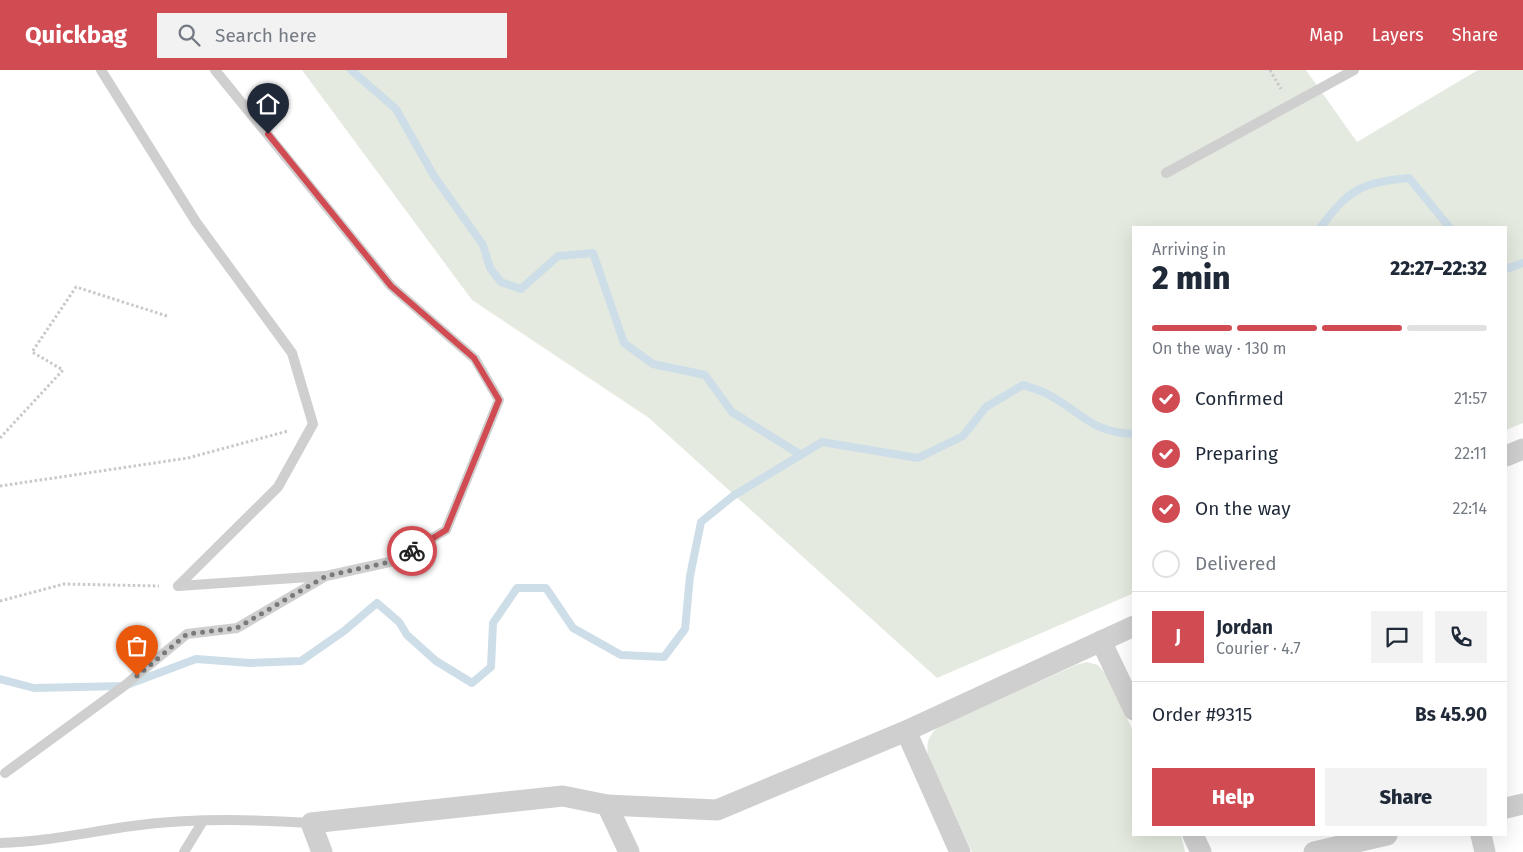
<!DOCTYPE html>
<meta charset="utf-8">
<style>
body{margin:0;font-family:"Fira Sans",sans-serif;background:#f2f2f3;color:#1f2937;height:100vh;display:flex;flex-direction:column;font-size:19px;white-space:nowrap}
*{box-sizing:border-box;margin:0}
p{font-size:16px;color:#747a83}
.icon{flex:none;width:28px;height:28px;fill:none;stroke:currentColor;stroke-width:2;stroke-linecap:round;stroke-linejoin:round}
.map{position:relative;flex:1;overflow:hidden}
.side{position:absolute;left:1132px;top:156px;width:375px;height:610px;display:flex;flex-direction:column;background:#fff;border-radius:0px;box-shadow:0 5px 20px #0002}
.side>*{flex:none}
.pin{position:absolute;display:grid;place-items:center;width:42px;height:42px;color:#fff;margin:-51px -21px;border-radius:50% 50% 50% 0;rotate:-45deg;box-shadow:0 0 5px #0007}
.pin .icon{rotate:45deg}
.courier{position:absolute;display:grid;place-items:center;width:50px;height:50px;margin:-25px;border:4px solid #d14b53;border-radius:50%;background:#fff;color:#222;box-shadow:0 1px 6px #0007}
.overview em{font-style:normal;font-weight:800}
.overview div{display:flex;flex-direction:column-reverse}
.overview{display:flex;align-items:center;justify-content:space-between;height:85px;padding:0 20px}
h1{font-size:32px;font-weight:800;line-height:38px}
.bar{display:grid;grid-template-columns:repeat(4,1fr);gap:8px 5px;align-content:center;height:60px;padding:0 20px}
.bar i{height:6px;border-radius:4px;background:#e0e1e3}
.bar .active{background:#d14b53}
.bar p{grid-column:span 4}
.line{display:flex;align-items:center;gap:12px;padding:0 20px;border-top:1px solid #e0e1e3}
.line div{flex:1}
.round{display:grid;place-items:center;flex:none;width:52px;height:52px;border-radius:0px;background:#f2f2f3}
ol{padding:0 20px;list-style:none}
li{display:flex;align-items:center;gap:15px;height:55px}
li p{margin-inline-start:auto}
li .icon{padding:5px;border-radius:50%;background:#d14b53;color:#fff;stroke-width:4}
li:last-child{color:#747a83}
li i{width:28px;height:28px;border:2px solid #e0e1e3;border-radius:50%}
.button{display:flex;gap:10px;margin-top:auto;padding:10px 20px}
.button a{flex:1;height:58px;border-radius:0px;background:#d14b53;color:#fff;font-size:20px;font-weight:800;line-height:58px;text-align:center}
.button a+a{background:#f2f2f3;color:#1f2937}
header{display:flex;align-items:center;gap:30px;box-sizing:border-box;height:70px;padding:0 25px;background:#d14b53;color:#fff}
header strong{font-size:24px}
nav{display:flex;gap:28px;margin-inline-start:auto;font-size:18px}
.search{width:350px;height:45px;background:#f2f2f3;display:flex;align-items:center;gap:12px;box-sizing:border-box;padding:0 18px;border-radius:0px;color:#747a83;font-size:19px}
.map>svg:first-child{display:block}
.green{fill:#e4eadf}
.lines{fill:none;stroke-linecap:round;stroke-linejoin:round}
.stream{stroke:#cedee8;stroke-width:8}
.path{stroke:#c9c9c9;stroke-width:3;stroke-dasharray:2.5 2.5;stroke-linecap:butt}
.service{stroke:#cfcfcf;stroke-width:10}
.minor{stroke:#cfcfcf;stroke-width:21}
.done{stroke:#7a7a7a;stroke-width:5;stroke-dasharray:0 9}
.route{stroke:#d14b53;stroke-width:6}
</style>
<header>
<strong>Quickbag</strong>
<div class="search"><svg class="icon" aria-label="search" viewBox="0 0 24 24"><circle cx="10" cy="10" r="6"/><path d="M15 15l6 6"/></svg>Search here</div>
<nav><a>Map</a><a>Layers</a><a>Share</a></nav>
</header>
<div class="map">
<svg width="1523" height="782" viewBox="0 0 1523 782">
<rect width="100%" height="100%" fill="#fff"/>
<g class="green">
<polygon points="302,0 1306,0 1357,72 1478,0 1523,0 1523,353 1506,360 1506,158 1134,158 1134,523 937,608 649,348 472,230"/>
<path d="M1087,592L1098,595L1107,605L1134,663V765H1181L1185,782H972L928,686C926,672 928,667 938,657L1076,595Z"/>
</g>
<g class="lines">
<g class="stream">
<polyline points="351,0 396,39 434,106 483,175 490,198 501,212 521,219 558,186 593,183 624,273 653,294 705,305 732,342 801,385"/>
<path d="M1320,158C1350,118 1361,113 1409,108L1450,158"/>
<polyline points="1506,197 1509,198 1523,193"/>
<path d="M0,609L34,618L124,616L196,589L250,593L301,591L344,561L377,533L399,552L407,565L436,591L472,613L491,597L493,553L517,518H546L573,558L621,585L664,587L685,559L690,506L701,452L733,426L822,372L918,388L963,366L986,337L1023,315C1031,318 1041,320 1049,325C1083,343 1090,362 1134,364"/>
</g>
<g class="path">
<polyline points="1270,0 1281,19"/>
<polyline points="0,368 63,300 32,282 76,217 167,246"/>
<polyline points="0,416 188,388 288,361"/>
<polyline points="0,531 64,514 159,516"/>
</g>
<g class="service">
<polyline points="101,0 196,152 292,283 313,354 278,417 178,516"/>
<polyline points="1166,103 1354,0"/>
<polyline points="178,516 324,506"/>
<polyline points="5,703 124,616 187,564 237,558 326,506 394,491 446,460 499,330 475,289 391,216 215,0"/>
<path d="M0,773C45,772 88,762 132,756C191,748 251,749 311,753"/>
<polyline points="184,782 203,751"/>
</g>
<g class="minor">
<polyline points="1506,386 1523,379"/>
<polyline points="1101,571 1134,640"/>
<polyline points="906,661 960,782"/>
<polyline points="607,735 717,740 906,661 1134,556"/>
<polyline points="1506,738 1523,734"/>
<polyline points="1193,765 1201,782"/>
<polyline points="1481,765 1485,782"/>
<polyline points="322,782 311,753 563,726 607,735 629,782"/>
<polyline points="1314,782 1387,765"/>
</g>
</g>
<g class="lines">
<polyline class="done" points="137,606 187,564 237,558 326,506 394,491 412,481"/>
<polyline class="route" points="268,64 391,216 474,288 499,330 446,460 412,481"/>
</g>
</svg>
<div class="pin" style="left:137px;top:606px;background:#ea580c"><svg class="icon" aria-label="bag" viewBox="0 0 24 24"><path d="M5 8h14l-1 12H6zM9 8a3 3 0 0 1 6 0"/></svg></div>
<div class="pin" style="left:268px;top:64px;background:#1f2937"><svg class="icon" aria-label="home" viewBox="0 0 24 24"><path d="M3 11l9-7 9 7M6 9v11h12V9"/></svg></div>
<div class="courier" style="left:412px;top:481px"><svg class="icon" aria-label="bike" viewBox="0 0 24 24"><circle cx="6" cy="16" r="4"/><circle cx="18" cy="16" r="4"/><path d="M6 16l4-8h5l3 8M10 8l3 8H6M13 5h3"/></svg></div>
<section class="side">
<div class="overview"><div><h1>2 min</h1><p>Arriving in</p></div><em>22:27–22:32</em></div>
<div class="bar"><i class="active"></i><i class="active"></i><i class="active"></i><i></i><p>On the way · 130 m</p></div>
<ol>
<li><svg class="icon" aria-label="check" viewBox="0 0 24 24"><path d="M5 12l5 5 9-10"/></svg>Confirmed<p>21:57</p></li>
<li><svg class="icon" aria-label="check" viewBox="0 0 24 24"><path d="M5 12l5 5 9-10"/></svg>Preparing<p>22:11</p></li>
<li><svg class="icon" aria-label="check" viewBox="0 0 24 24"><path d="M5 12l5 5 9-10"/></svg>On the way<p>22:14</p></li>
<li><i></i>Delivered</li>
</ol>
<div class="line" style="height:90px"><b class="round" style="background:#d14b53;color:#fff">J</b><div><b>Jordan</b><p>Courier · 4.7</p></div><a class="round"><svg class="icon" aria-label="chat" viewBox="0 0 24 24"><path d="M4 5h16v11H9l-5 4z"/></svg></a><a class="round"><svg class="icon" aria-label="phone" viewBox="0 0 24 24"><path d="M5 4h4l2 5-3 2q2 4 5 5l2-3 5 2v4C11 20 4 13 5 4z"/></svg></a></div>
<div class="line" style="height:65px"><div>Order #9315</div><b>Bs 45.90</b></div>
<div class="button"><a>Help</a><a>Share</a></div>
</section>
</div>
